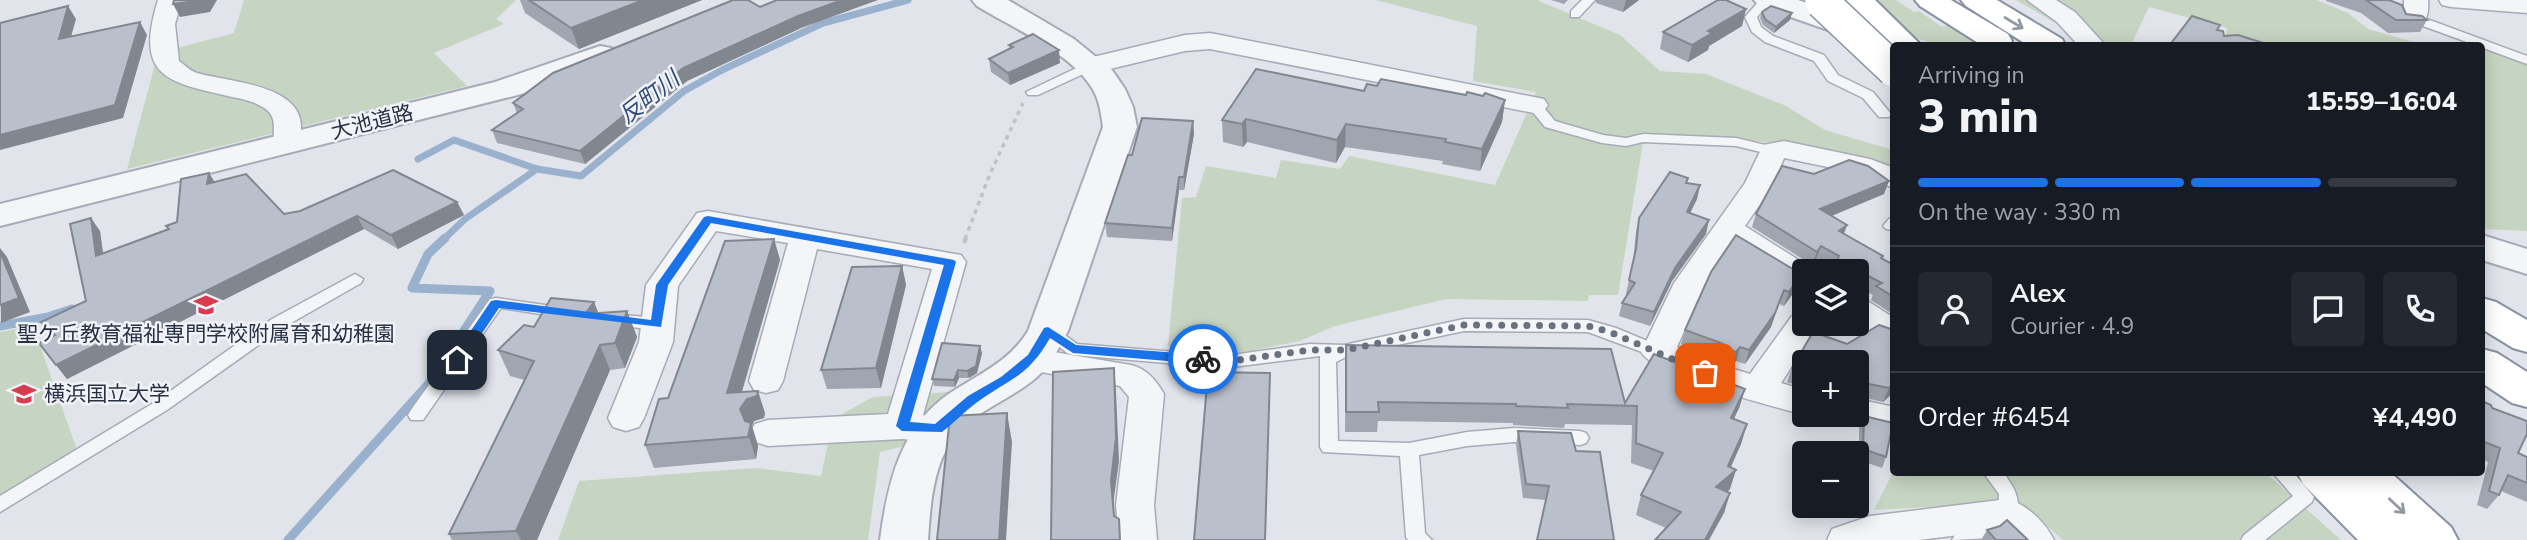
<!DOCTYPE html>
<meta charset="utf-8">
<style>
body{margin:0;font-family:"Nunito Sans","Noto Sans JP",sans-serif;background:#242831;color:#f1f3f6;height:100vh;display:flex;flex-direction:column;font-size:26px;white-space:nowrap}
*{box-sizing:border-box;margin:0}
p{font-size:23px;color:#9ea1a6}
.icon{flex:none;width:38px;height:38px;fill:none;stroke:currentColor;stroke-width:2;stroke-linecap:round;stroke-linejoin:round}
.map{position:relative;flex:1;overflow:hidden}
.sheet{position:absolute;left:1890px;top:42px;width:595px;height:434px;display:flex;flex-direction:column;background:#171b24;border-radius:7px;box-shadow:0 4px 18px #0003}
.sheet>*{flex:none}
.tools{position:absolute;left:1792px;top:259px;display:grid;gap:14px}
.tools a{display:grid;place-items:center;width:77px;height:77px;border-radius:7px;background:#171b24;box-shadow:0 4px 18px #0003;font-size:35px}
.pin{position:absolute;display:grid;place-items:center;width:60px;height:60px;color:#fff;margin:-30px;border-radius:14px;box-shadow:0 4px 10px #0006}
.courier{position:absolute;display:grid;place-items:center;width:70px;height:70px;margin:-35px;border:5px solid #1a73e8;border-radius:50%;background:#fff;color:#222;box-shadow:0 2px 9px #0007}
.overview em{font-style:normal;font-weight:800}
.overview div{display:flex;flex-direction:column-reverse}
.overview{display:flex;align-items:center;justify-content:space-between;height:119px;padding:0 28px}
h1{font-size:46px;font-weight:800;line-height:52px}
.bar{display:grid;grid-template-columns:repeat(4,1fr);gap:10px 7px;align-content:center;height:84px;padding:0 28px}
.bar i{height:9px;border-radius:5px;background:#363941}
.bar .selected{background:#1a73e8}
.bar p{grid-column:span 4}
.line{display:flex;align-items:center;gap:18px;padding:0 28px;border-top:2px solid #363941}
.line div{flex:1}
.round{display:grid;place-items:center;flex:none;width:74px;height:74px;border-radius:7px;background:#242831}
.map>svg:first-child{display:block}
.green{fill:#c6d5c1}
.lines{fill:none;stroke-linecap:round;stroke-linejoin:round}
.stream-far1{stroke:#99b1cd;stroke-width:7}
.stream{stroke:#99b1cd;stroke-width:9}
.service-casing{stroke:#a6abb6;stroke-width:3}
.minor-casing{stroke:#a6abb6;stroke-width:3}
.tertiary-casing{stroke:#a6abb6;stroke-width:4}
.motorway-casing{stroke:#8791a2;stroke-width:4}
.path-far1{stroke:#bfc2c9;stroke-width:3.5;stroke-dasharray:4.5 4.5;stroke-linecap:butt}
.path{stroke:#bfc2c9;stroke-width:4.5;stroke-dasharray:6 6;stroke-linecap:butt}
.service{fill:#f4f5f8;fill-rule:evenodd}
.minor{fill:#f4f5f8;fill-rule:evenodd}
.tertiary{fill:#f4f5f8;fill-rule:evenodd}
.motorway{fill:#fff;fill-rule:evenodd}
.motorway-bridge-casing{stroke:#8791a2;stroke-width:36;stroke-linecap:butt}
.motorway-bridge{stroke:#fff;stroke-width:33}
.wall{fill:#a0a5af}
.shaded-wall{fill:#82868e}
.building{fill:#bac0cb;stroke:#82868e;stroke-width:2}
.oneway{stroke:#9498a2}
.route{fill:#1a73e8}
.done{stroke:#69707e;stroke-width:7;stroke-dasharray:0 12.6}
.labels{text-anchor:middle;stroke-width:5;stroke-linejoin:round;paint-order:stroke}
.street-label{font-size:21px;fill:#283144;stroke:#f1f3f8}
.poi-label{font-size:21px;fill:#283144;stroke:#f1f3f8}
.water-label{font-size:23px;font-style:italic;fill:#2f4e7b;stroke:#f1f3f8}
</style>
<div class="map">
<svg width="2527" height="540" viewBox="0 0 2527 540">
<rect width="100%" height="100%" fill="#e1e4eb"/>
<g class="green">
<polygon points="244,0 516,0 496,19 504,24 434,53 467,86 127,169 158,53 234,33"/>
<polygon points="1375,0 1537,0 1620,35 1660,71 1706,74 1784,105 1825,130 1893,150 1893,173 1775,143 1729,138 1647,134 1621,138 1601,136 1604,143 1624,145 1643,142 1618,295 1589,295 1588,301 1446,299 1335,326 1300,341 1244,352 1218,351 1205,346 1168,346 1182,198 1196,197 1206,166 1276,178 1281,160 1340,169 1349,156 1495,185 1536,92 1473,81 1477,26"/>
<polygon points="1872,0 1896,0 1914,12 1919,11 1942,27 1947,25 1977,45 1936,45 1914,37"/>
<polygon points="2016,0 2317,0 2348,13 2368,29 2424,45 2233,45 2224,43 2227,28 2149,7 2131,45 2094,45"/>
<polygon points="2464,38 2527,61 2527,231 2482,229 2482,46 2458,46"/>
<polygon points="33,326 78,453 0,500 0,332"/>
<polygon points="964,391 917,443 880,452 868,540 558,540 579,481 755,468 821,476 833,419 873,397"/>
<polygon points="1893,472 2266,473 2341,540 2063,540 2020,502 1874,510"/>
</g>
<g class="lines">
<g class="stream-far1">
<polyline points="418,159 454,140 537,169 581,176 684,91 722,70 823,23 908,0"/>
<polyline points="444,239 465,219 537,169"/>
</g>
<g class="stream">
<polyline points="0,326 48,317 72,309"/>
<polyline points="288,540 432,380 490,291 412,288 428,254 445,238"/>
</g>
<g class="service-casing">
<g id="service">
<polygon points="1582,0 1595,0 1579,17 1571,17 1571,11"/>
<polygon points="1760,0 1773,0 1757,17 1761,27 1773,36 1824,55 1838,75 1873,92 1891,114 1889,117 1879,117 1863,98 1828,81 1814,61 1765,42 1752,32 1745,17"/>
<polygon points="2408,12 2527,56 2527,64 2404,19 2404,13"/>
<polygon points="1089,62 1094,63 1094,69 1038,95 1028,95 1026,92"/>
<polygon points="1534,101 1539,102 1555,121 1603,135 1626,138 1643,134 1736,138 1778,148 1780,151 1773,155 1736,146 1643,142 1626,146 1602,143 1545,127 1527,105"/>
<polygon points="1894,217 1894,230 1886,229 1883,226 1889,219"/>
<polygon points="355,274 363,279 361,283 284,327 167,410 0,512 0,496 155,402 272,319"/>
<polygon points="496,298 566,308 574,313 566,318 501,308 423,420 411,420 408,415 411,410 490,299"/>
<polygon points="612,314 657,318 665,324 657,330 606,324 604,320 606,316"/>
<polygon points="1464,319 1588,320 1616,328 1664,348 1666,352 1664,356 1658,358 1588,332 1464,331 1350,355 1336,362 1338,441 1409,443 1467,432 1514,428 1580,431 1586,433 1589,438 1586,443 1580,445 1514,442 1467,446 1419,455 1425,533 1432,540 1408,540 1406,537 1400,456 1323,452 1320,447 1320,356 1225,368 1073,355 1067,353 1040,331 1042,327 1054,327 1077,344 1225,356 1310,344 1344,345"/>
<path d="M1983,472H2003C2014,487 2023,501 2015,519L2008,521L2001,519L1998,514L1999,494Z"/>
<polygon points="2272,472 2293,472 2314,497 2312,502 2265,540 2241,540 2244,535 2293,496"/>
<polygon points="1988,509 1995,511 1998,516 1991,538 1952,540 1955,535 1976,528 1981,511"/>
</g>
</g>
<g class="minor-casing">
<g id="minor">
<path d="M158,0H182L175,24L179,61C185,65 190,71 197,73C228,82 303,84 301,129C301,137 302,143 297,150L287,152L277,150C269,138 280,121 267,110C257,102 243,99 232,97C167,82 134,78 158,0Z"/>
<polygon points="2027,0 2056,0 2075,12 2106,46 2079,46 2057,22"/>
<path d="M2404,0H2428C2430,21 2422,30 2399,24L2396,19L2404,12Z"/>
<polygon points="2439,0 2527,0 2527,13 2451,7 2442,5"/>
<polygon points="1210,33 1534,97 1544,99 1548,105 1544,111 1534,113 1210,49 1185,51 1089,74 1080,72 1076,66 1080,60 1089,58 1185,35"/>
<path d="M1784,141L1870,159L1894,168V188L1852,172L1784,158L1774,184L1745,226L1816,271H1804V287L1793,284L1732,245L1705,284L1677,347L1717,364L1750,374L1792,316L1804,313V324H1820L1781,383L1804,390V415C1771,405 1657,378 1641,352L1674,283L1745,183L1763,145Z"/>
<polygon points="708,211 961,255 966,262 923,415 937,419 942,428 937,437 924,441 902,439 768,446 755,442 750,433 755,424 768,420 888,414 932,269 817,249 783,381 778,390 766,393 754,390 749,381 788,243 716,231 678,286 673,342 644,418 639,427 626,431 613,427 608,418 639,342 646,285 697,213"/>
<polygon points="1857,299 1869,302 1894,318 1894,344 1882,341 1855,324"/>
<path d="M1030,348L1131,365C1147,369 1156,380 1164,394L1154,505L1157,540H1119L1116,505L1129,397L1120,386L1018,368L1013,360L1018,352Z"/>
<polygon points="1857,399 1894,407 1894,433 1845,421 1841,415 1857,415"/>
<path d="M2008,499C2027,505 2045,522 2054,540H2010L2000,530L1919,540H1827L1832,529L1870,516Z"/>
</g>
</g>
<g class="tertiary-casing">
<g id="tertiary">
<path d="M972,0H1008L1074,39L1112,70L1125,89L1133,107L1137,127L1068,331C1059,347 1052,364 1038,376C1010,402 964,413 946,450C932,477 930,510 928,540H880C888,479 902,421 958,388C985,371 1011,359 1028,331L1103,127C1101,113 1099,97 1090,85C1067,51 1011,27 977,6Z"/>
<polygon points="1754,0 1798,0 1870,25 1874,31 1870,37 1859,40 1848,37 1759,6"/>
<polygon points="600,46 611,48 616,55 611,62 549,87 0,226 0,204 495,82"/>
<polygon points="2482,235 2527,249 2527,274 2482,260"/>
</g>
</g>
<g class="motorway-casing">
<g id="motorway">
<polygon points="1843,0 1875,0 1922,46 1894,46 1894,50"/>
<polygon points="1915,0 1951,0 2008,34 2012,41 2009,46 1983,46 1920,6"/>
<polygon points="1961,0 1997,0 2062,39 2066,46 2029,46 1966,6"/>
<polygon points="2482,298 2496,302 2527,320 2527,352 2513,348 2482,329"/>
<polygon points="2482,349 2497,353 2527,372 2527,407 2512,403 2482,383"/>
<polygon points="2297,472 2390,472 2451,527 2458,540 2358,540 2303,484"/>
</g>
</g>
<polyline class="path-far1" points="965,239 990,174 1023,103"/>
<polyline class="path" points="964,243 966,238"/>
<use href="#service" class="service"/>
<use href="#minor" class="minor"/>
<use href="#tertiary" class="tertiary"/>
<use href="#motorway" class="motorway"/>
<g class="motorway-bridge-casing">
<polyline id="motorway-bridge" points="1822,2 1894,70"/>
</g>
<use href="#motorway-bridge" class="motorway-bridge"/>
</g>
<g class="wall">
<polygon points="520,0 702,0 579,49 525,13"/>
<polygon points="1551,0 1568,0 1564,4"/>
<polygon points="1596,0 1639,0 1623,12 1596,3"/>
<polygon points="2326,0 2389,0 2406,14 2427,20 2420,32 2388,33 2361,13 2326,1"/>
<polygon points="760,7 801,28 687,81 585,164 497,143 492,130 517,113 513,103"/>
<polygon points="1746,9 1742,26 1709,46 1708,50 1688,62 1660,49 1663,32"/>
<polygon points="1762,12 1792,13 1790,20 1774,33 1763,25 1760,18"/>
<polygon points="1009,45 1060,63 1010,85 991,72 989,59 1010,49"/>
<polygon points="1364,91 1466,95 1505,100 1502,122 1480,171 1442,164 1443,161 1345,147 1336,163 1247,142 1243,147 1223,142 1222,120"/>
<polygon points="1193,121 1194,134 1184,190 1179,190 1172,241 1107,237 1105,223 1132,155"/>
<polygon points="209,173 214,182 284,214 457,202 464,215 398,249 364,229 67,379 39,343 52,337 41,322 86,301 100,231 103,253 168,229 166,226 177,222"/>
<polygon points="1688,178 1687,183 1700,185 1697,199 1690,213 1706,234 1672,281 1650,326 1619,316 1622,303 1628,295 1626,294 1633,262 1636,231 1639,218"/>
<polygon points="1884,194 1832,216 1847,225 1844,234 1883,256 1882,259 1894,265 1894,315 1871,300 1873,295 1857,287 1857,271 1833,271 1834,270 1816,259 1812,265 1752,227 1756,214"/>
<polygon points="774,239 780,260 742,392 765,413 764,418 754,421 752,426 758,446 756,459 654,468 645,445 668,398"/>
<polygon points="902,266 906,285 881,388 827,389 821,370"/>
<polygon points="1801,274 1797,288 1784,306 1779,304 1771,327 1745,364 1736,361 1732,366 1715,360 1716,356 1681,344 1685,330"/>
<polygon points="594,302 598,313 627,311 637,337 625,368 610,370 537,540 452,540 449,534 525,380 510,376 498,350 534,327"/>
<polygon points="1879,325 1894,330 1894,392 1883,402 1857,396 1857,362 1804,362 1804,388 1787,382 1792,368 1813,332 1847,344"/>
<polygon points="1346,345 1625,403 1705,374 1708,368 1718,379 1745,389 1739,408 1733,419 1747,424 1741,444 1731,467 1730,489 1727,492 1730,493 1724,513 1666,528 1636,515 1641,495 1654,471 1631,463 1632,425 1565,424 1564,428 1513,425 1513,423 1378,421 1377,432 1345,432"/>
<polygon points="982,353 977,373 969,378 959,378 955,387 934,386 932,379"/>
<polygon points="2482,401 2518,453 2527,457 2527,502 2501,491 2499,495 2487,509 2477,505 2488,462 2482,459"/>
<polygon points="1864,416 1886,457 1882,468 1859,460 1859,427"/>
<polygon points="1518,431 1576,451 1546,500 1523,498 1516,445"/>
<polygon points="1987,530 2028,540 1981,540"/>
</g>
<g class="shaded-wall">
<polygon points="203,0 217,0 210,12 180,17 173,4"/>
<polygon points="643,0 702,0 579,49 571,28"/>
<polygon points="842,0 878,0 801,28 687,81 585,164 580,151 683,68 798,16"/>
<polygon points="1626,0 1639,0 1623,12"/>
<polygon points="68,6 76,19 67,51 59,39"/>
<polygon points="1746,9 1742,26 1709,46 1708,50 1688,62 1692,45 1708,31"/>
<polygon points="1792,13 1790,20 1774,33 1776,27"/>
<polygon points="140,22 147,35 123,118 0,150 0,135"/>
<polygon points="1059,50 1060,63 1010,85 1008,73"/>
<polygon points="1505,100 1502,122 1480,171 1482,149"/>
<polygon points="1246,119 1247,142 1243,147 1242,124"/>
<polygon points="1193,121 1194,134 1184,190 1184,177"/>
<polygon points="1346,124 1345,147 1336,163 1337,140"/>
<polygon points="209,173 217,186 207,184"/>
<polygon points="1179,177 1179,190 1172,241 1172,228"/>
<polygon points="1889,181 1884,194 1816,222 1820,209"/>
<polygon points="1700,185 1697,199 1684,225 1687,212"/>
<polygon points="457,202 464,215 398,249 391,235"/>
<polygon points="357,216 364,229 67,379 56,365"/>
<polygon points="91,218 100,231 105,269 96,256"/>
<polygon points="1709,220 1706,234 1672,281 1650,326 1654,312 1675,268"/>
<polygon points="1847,225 1842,238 1839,231"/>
<polygon points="774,239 780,260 735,415 727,393"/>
<polygon points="1821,246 1816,259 1812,265 1817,252"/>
<polygon points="0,248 7,257 30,312 1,323"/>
<polygon points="902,266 906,285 881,388 876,368"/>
<polygon points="1801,274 1797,288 1784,306 1789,292"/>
<polygon points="1784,290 1771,327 1745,364 1749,350"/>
<polygon points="594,302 604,327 585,314"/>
<polygon points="627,311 637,337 625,368 615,343"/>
<polygon points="600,345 610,370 537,540 521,540 516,531"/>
<polygon points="980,346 982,353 977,373 969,378 967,371"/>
<polygon points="1740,347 1736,361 1732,366 1736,352"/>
<polygon points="1114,368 1116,392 1119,461 1113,505 1111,481"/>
<polygon points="958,370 959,378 955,387 954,380"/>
<polygon points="1894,383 1894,392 1883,402 1889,388"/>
<polygon points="1745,389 1739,408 1725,438 1731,418"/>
<polygon points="758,391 765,413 764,418 754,421 752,426 758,446 756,459 740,409 747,399"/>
<polygon points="1007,413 1012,442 1006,540 999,540"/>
<polygon points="1747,424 1741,444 1725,479 1736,470 1730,489 1709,506 1716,487 1728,466"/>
<polygon points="1730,493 1724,513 1709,540 1705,540"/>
</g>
<g class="building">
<polygon points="174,0 203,0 173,4"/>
<polygon points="529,0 643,0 571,28"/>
<polygon points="733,0 748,0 760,7 777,0 842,0 798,16 683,68 580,151 492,130 523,109 513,103 553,73"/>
<polygon points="1718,0 1726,0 1746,9 1708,31 1712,33 1692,45 1663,32"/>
<polygon points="2366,0 2389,0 2402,5 2406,14 2422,16 2427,20 2396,20"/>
<polygon points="68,6 59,39 140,22 115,105 0,135 0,23"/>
<polygon points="1771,6 1792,13 1776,27 1765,19 1762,12"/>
<polygon points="2192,16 2220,25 2217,30 2223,31 2224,36 2238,35 2273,46 2169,46"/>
<polygon points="1033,34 1059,50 1008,73 989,59 1013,47 1009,45"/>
<polygon points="1256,69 1364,91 1367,84 1377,86 1381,79 1466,95 1467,92 1483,96 1485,93 1505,100 1482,149 1445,142 1446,139 1346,124 1337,140 1246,119 1242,124 1222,120"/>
<polygon points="1142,118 1193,121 1184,177 1179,177 1172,228 1105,223 1128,155 1132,155"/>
<polygon points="1849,160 1868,166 1889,181 1820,209 1847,225 1839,231 1883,256 1881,258 1894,265 1894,297 1876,286 1882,283 1837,260 1839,256 1821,246 1817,252 1756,214 1782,166 1814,174"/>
<polygon points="393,170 457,202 391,235 357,216 56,365 39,343 55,335 41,322 86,301 70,224 91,218 96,256 169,229 166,226 177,222 181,179 209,173 207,184 246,174 284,214 300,211"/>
<polygon points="1670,172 1688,178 1686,183 1700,185 1687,212 1709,220 1675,268 1654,312 1622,303 1635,283 1629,280 1636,249 1639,218"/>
<polygon points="1736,235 1801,274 1789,292 1784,290 1775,313 1749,350 1740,347 1736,352 1719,346 1721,343 1685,330 1711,272"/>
<polygon points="774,239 727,393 758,391 757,396 747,399 740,409 745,421 751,423 748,437 645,445 659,399 668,398 725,241"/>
<polygon points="0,252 19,298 0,305"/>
<polygon points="902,266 876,368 821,370 852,267"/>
<polygon points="551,298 594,302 585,314 627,311 615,343 600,345 516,531 449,534 534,361 498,350 524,325 534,327"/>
<polygon points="1879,325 1894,330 1894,369 1891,371 1894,373 1894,383 1889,388 1864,383 1857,379 1857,362 1804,362 1804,372 1792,368 1813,332 1847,344"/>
<polygon points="942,343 980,346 976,366 967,371 958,370 954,380 932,379"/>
<polygon points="1346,345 1611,349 1625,403 1654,354 1713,377 1706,373 1708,368 1720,372 1716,378 1745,389 1731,418 1747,424 1728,466 1736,470 1716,487 1730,493 1705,540 1655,540 1681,512 1641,495 1663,453 1636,443 1637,406 1567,404 1568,408 1516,406 1516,404 1378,402 1379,412 1346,412"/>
<polygon points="1114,368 1116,437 1111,481 1114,516 1119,519 1120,540 1051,540 1053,372"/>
<polygon points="1208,372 1270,373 1265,540 1194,540"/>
<polygon points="2482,401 2491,405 2492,408 2527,421 2527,434 2518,453 2527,457 2527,483 2508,475 2499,495 2489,491 2500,448 2482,441"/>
<polygon points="1007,413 999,540 937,540 950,416"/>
<polygon points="1864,416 1893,423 1886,457 1863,449"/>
<polygon points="1518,431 1571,433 1576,451 1600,452 1614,540 1537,540 1549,486 1526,484"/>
<polygon points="2007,520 2028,540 1996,540 1987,530 2000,526"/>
</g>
<defs><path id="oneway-shaft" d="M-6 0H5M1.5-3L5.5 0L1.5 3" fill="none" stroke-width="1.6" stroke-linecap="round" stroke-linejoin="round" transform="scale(1.75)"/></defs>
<g class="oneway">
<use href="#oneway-shaft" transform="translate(2014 23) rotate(31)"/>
<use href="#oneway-shaft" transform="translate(2397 506) rotate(43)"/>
</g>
<path class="route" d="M708,216L954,260L956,262L910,422L935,424L968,396L1001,377L1028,355L1044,328L1048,327L1076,345L1203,355L1209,359L1203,364L1073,353L1050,338C1027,378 1010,378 976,403C964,412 954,423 942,432L902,431L896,426L944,265L711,223L668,285L661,327L499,308L462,363H453L451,360L491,301L496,300L651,320L656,285L704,217Z"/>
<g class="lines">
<polyline class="done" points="1203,359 1225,362 1310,350 1346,350 1464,325 1588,326 1610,332 1705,373"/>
</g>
<defs>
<g id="school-bare" transform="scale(1.89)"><path d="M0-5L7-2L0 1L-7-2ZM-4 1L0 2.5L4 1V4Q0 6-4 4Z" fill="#d83d4f" stroke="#f1f3f8" stroke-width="2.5" paint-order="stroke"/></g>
<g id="university-bare" transform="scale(1.89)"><path d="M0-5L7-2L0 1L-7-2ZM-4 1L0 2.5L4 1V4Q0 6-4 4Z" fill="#d83d4f" stroke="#f1f3f8" stroke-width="2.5" paint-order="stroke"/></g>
</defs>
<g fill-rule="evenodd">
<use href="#school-bare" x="206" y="305"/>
<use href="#university-bare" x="24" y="394"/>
</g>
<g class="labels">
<g class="street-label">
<text transform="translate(372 122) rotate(-14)" y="7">大池道路</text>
</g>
<g class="poi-label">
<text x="206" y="341">聖ケ丘教育福祉専門学校附属育和幼稚園</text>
<text x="44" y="401" text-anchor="start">横浜国立大学</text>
</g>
<g class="water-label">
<text transform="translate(649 97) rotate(-38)" y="8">反町川</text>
</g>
</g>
</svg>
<div class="tools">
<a><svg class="icon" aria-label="layers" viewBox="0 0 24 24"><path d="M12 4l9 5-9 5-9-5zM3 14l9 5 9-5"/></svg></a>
<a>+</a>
<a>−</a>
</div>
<div class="pin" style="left:1705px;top:373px;background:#ea580c"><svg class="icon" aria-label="bag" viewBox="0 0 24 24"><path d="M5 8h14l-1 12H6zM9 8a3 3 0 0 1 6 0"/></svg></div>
<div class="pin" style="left:457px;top:360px;background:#1f2937"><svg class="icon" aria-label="home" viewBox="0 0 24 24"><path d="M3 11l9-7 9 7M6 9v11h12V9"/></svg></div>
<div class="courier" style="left:1203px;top:359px"><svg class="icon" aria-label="bike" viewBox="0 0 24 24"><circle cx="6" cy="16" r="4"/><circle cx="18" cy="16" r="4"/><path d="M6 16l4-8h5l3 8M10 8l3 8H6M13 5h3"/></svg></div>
<section class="sheet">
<div class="overview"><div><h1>3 min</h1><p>Arriving in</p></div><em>15:59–16:04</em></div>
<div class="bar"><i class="selected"></i><i class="selected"></i><i class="selected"></i><i></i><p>On the way · 330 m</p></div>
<div class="line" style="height:126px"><a class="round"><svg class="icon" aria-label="person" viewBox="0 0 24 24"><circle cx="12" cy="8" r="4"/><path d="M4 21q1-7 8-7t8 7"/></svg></a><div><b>Alex</b><p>Courier · 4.9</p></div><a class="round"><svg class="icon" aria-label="chat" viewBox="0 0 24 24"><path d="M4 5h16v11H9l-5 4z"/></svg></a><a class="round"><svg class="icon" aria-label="phone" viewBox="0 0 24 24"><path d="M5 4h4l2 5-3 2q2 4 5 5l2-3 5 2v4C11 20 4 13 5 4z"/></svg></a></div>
<div class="line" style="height:91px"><div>Order #6454</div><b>¥4,490</b></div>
</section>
</div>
